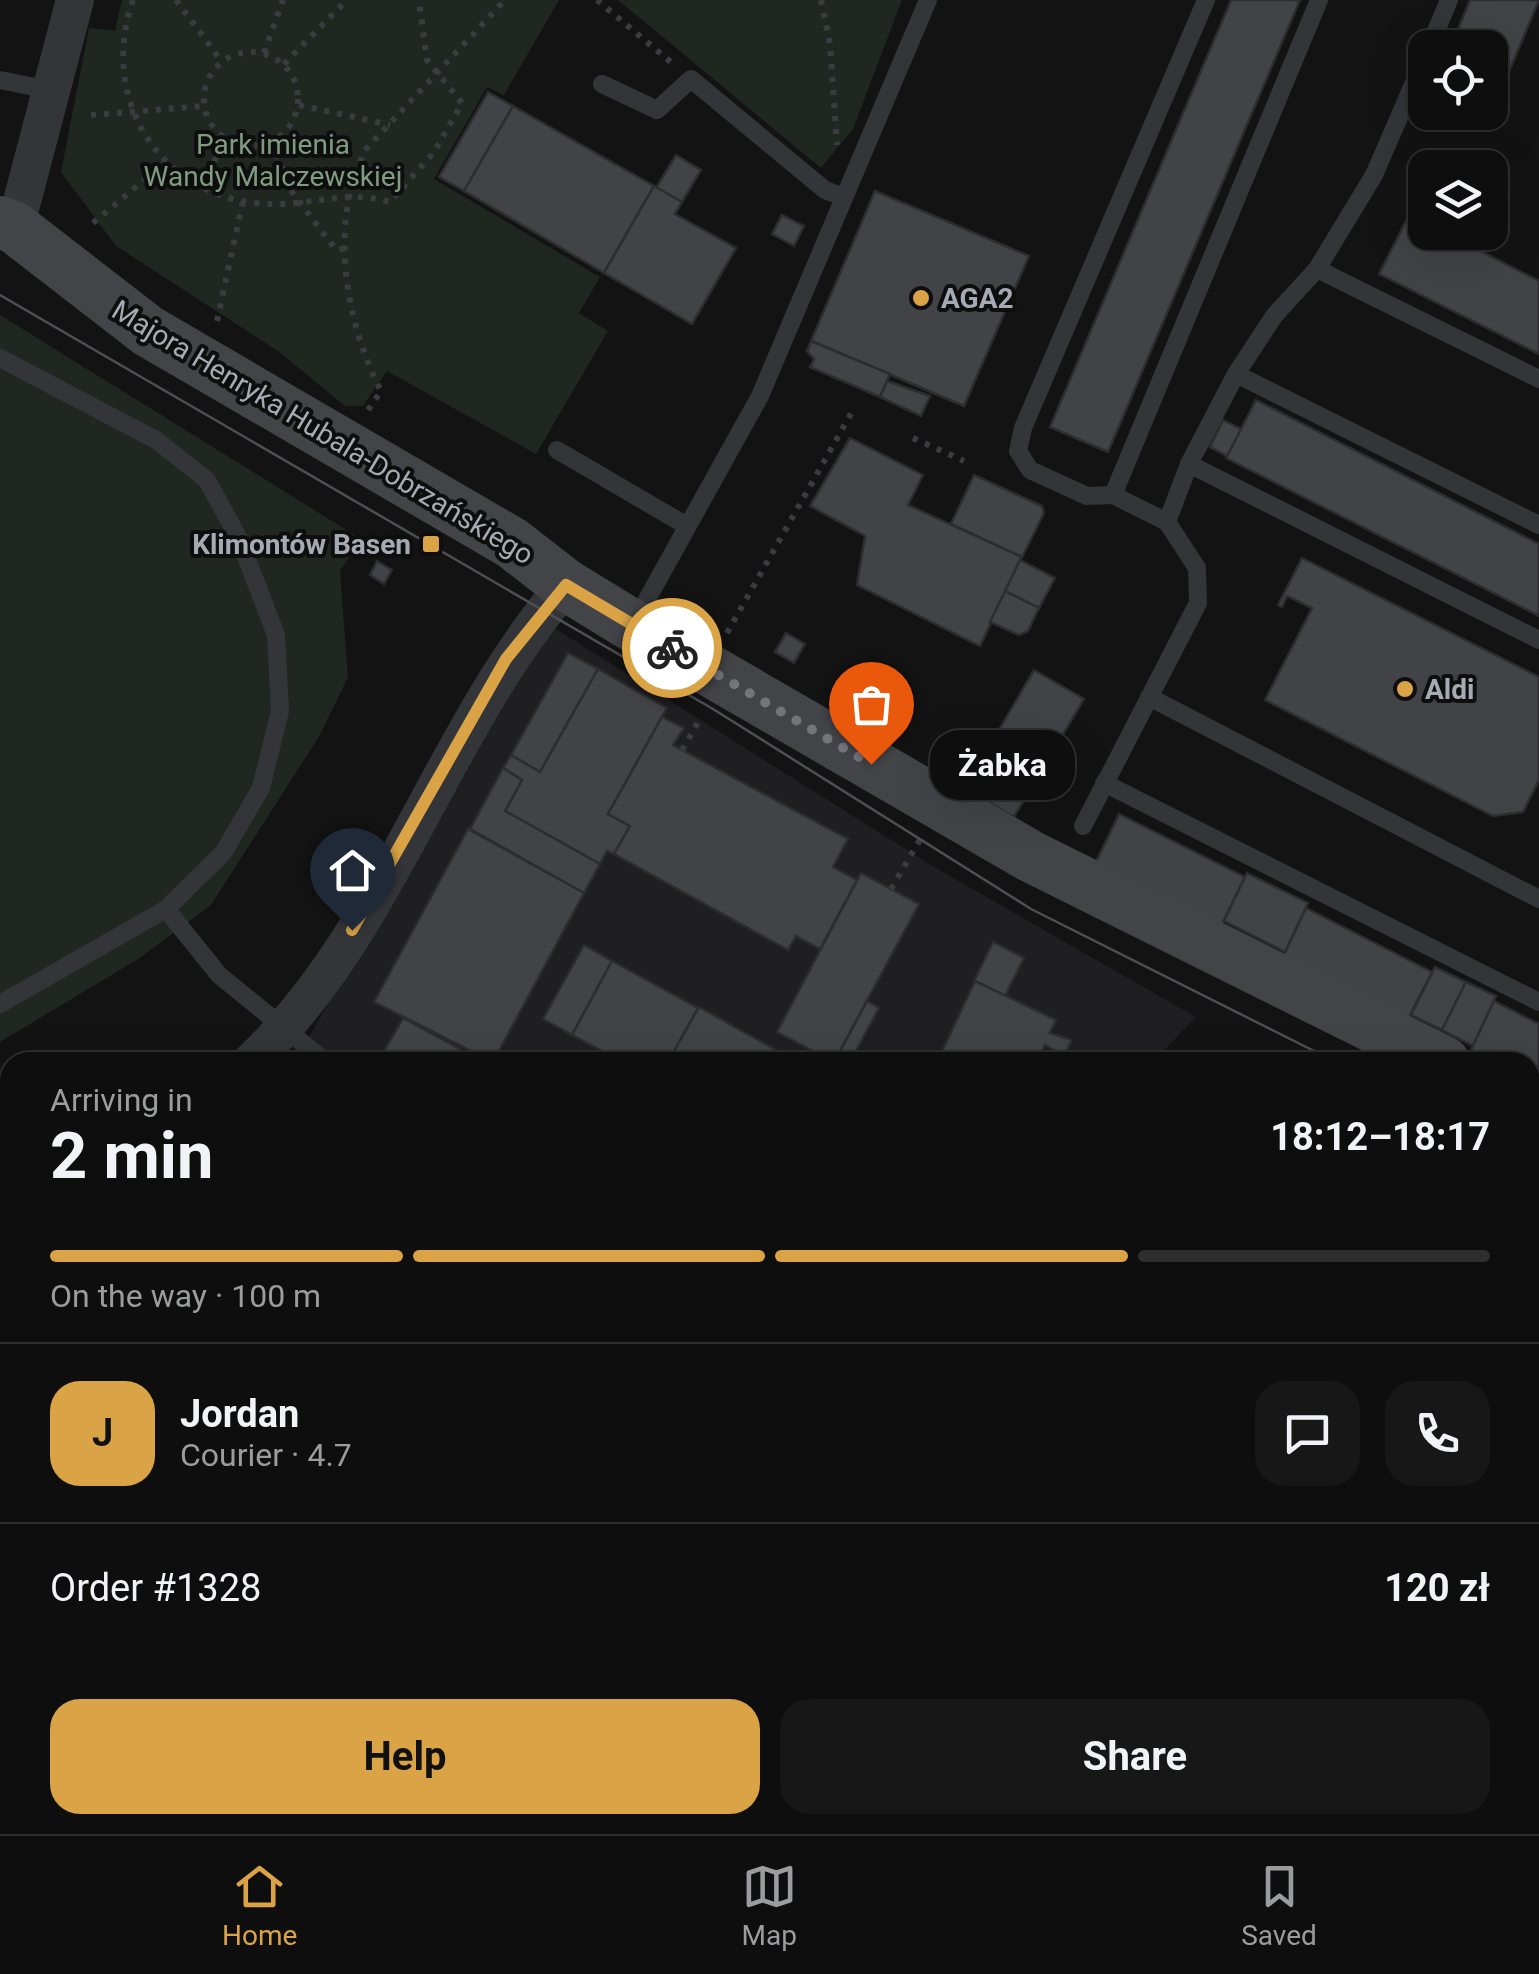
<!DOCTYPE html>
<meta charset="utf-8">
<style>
body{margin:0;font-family:Roboto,sans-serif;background:#171718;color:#f1f3f6;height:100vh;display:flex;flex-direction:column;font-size:38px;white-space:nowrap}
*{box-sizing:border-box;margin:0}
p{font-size:32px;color:#9b9c9e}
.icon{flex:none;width:55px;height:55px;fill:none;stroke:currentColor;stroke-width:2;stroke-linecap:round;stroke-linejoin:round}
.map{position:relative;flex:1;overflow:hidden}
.details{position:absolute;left:0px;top:1052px;width:1540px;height:782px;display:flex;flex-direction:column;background:#0e0e0f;border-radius:30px 30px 0 0;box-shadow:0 10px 40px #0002,0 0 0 2px #2e2e2f}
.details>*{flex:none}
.fabs{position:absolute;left:1408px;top:30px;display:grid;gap:20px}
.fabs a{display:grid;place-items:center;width:100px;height:100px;border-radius:20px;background:#0e0e0f;box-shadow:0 10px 40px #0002,0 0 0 2px #2e2e2f;font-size:50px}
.pin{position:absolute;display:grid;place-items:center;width:85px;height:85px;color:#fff;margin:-102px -42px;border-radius:50% 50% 50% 0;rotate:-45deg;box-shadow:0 0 10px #0007}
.pin .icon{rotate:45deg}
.courier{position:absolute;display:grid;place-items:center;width:100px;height:100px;margin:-50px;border:8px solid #d9a346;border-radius:50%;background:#fff;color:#222;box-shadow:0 2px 12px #0007}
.bubble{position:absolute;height:70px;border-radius:30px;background:#0e0e0f;box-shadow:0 10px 40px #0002,0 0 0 2px #2e2e2f;font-size:32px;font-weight:700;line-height:70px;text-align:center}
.head em{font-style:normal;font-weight:700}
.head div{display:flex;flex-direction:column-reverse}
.head{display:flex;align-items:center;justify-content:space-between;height:170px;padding:0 50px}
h1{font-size:65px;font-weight:700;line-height:75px}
.bar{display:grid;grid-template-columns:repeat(4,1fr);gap:15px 10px;align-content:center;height:120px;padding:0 50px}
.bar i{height:12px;border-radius:8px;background:#2e2e2f}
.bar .active{background:#d9a346}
.bar p{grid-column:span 4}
.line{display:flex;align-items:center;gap:25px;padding:0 50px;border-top:2px solid #2e2e2f}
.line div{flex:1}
.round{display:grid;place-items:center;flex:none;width:105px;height:105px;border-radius:30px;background:#171718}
.primary-button{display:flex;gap:20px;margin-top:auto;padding:20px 50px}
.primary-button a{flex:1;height:115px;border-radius:30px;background:#d9a346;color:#111;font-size:40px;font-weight:700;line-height:115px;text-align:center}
.primary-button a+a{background:#171718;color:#f1f3f6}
.dock{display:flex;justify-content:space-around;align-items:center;height:140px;border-top:2px solid #2e2e2f;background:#0e0e0f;font-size:28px;color:#9b9c9e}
.dock a{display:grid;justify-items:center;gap:5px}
.dock .active{color:#d9a346}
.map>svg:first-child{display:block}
.built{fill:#1f1f21}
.green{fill:#202620}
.building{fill:#424347;stroke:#2d2d30;stroke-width:2.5}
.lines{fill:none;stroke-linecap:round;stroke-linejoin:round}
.path{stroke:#3a3c3f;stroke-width:6;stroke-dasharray:5 8;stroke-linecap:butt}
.lane{stroke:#343539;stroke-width:18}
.street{stroke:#343539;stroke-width:38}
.secondary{stroke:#434448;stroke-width:52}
.tram{stroke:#4e4f53;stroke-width:2.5}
.done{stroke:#73757b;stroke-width:10;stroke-dasharray:0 18}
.route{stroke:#d9a346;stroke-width:12}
.poi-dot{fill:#d9a346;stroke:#0e0e0f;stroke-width:4}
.labels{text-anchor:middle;stroke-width:8;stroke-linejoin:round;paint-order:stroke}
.park-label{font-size:28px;fill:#7f9b80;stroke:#0e0e0f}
.poi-label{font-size:28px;font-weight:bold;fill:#a6aab3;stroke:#0e0e0f;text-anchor:start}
.street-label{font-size:28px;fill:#a6aab3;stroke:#0e0e0f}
</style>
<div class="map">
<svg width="1539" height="1834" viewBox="0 0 1539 1834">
<rect width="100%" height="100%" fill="#131314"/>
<g class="built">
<polygon points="548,624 934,867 1196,1017 1153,1062 280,1062 310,1035"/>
<polygon points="10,1258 10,1825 632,1825 628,1834 0,1834 0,1262"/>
</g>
<g class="green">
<polygon points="122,0 559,0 504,95 487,87 434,179 600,277 579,313 608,331 536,454 387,371 363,406 345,406 278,351 116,246 61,172 89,28 115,31"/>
<polygon points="618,0 902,0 853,129 821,168"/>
<polygon points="0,315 361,539 340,571 348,677 320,735 211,905 140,958 0,1042"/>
</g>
<g class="building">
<polygon points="1231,0 1300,0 1108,452 1050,427"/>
<polygon points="1470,0 1539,0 1493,110 1490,48 1450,48"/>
<polygon points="488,92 513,106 464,191 439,177"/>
<polygon points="513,106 654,186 604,273 464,191"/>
<polygon points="1429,112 1473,112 1466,128"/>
<polygon points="676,155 701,170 682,202 656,188"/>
<polygon points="654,186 682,202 675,214 736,248 692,324 604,273"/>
<polygon points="875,191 1029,256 964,406 811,341"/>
<polygon points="782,215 804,226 794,246 772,234"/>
<polygon points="1409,215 1425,223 1425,232 1444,232 1539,281 1539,354 1379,274"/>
<polygon points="811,341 890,374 880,397 810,367 814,359 807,351"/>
<polygon points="887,381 930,396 921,416 880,397"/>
<polygon points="1256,400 1539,544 1539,616 1226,458"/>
<polygon points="1223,420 1241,429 1227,456 1210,447"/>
<polygon points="850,438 923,475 908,505 1022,557 980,646 857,585 865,536 810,506"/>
<polygon points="974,475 1042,506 1044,513 1022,557 951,524"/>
<polygon points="1302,558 1539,677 1539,780 1523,812 1493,816 1265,700 1312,608 1287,596 1282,607 1278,605"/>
<polygon points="1020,560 1055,578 1039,608 1005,591"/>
<polygon points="377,561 392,570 384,584 370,575"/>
<polygon points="1005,591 1039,608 1028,631 1019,635 990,622"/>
<polygon points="786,633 805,644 794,663 775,652"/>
<polygon points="568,653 598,669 540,772 511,755"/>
<polygon points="598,669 667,708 608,814 630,826 614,854 607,851 600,864 505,811 522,780 503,768 511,755 540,772"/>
<polygon points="1034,670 1084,699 1014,817 965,788"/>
<polygon points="662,717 684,728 673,745 848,839 833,867 857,880 820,949 796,936 788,950 614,854 630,826 608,814"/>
<polygon points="503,768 522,780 505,811 600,864 584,893 470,829"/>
<polygon points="1119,814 1245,877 1221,926 1095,864"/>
<polygon points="468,829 584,893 493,1062 374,1002"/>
<polygon points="861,873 919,904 834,1062 777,1032"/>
<polygon points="1247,873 1308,903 1285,952 1224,921"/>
<polygon points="1306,908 1432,972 1408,1019 1283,957"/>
<polygon points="993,942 1024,958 1005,996 974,981"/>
<polygon points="584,945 612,961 572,1035 543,1019"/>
<polygon points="612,961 698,1008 668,1062 623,1062 572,1035"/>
<polygon points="1435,967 1466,982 1442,1030 1411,1015"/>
<polygon points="975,981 1056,1020 1050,1033 1072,1040 1064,1056 1045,1045 1037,1062 937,1062"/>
<polygon points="1466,982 1496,996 1473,1046 1442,1030"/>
<polygon points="867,1001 879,1008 850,1062 843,1062 836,1059"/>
<polygon points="1494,1001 1539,1024 1539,1084 1530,1079 1530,1062 1496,1062 1471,1050"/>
<polygon points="699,1007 798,1062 668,1062"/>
<polygon points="403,1018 460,1049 447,1062 378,1062"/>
<polygon points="193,1825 258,1825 254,1834 216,1834"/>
<polygon points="293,1825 346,1825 342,1834 290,1834"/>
<polygon points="540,1825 598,1825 595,1834 536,1834"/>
</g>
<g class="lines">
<g class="path">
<path d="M133,0C100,93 153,191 255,203C307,209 340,188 390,202L434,152L462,103L427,60L419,0"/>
<polyline points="176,0 222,62"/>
<polyline points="597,0 673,64"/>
<polyline points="821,0 830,44 837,145"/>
<circle cx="251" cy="99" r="47"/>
<polyline points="264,53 283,0"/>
<polyline points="284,64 347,0"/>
<polyline points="299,105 390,125"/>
<polyline points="91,115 204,106"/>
<polyline points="272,142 292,192 336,250 346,248"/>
<polyline points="203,185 225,139"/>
<polyline points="93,223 168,160"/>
<polyline points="217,321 243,201"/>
<path d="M368,410L381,391C345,321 328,221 366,149L505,0"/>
<polyline points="913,438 964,461"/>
<polyline points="727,633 852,412"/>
<polyline points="682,750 700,719"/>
<polyline points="891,889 921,838"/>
</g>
<g class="lane">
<polyline points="1429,48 1449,0"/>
<polyline points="0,80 50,90"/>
<polyline points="602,84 657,110 691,79 825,190 844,197"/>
<polyline points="1317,269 1539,379"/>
<polyline points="0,358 156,440 207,480 240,541 276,635 280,711 261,788 223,853 166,909 0,1004"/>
<polyline points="1236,374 1274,316 1317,269 1374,175 1425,57"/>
<polyline points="557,450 687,526"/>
<polyline points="1189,464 1236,374 1539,525"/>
<polyline points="1113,495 1319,0"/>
<polyline points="1167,522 1189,464 1539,640"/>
<polyline points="635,621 760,396 928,0"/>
<polyline points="1149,697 1539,899"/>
<polyline points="1104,783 1539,1002"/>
<polyline points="1083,826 1198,603 1197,568 1167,522 1113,495 1087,496 1030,470 1018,451 1023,428 1206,0"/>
<polyline points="166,909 219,975 326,1062"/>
<polyline points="141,1834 144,1825"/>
<polyline points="383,1834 386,1825"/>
</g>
<g class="street">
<polyline points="15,228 75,0"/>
<path d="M251,1062C390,930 441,730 566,585"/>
<polyline points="0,1234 10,1230"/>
</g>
<g class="secondary">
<polyline points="0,222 15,228 148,331 512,543 566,585 633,626 1030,856 1444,1062"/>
<polyline points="1530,1107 1539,1112"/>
</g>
<g class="tram">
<polyline points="0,295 713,709 1031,909 1336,1062"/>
<polyline points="1530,1159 1539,1163"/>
</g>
</g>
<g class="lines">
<polyline class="done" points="672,648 871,764"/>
<polyline class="route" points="352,930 506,659 566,585 672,648"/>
</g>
<g class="poi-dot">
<circle cx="921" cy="298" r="10"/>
<rect x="421" y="534" width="20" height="20" rx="5"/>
<circle cx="1405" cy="689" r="10"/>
</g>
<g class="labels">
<g class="park-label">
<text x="273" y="154">Park imienia<tspan x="273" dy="32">Wandy Malczewskiej</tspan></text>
</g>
<g class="poi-label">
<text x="941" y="308">AGA2</text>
<text x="411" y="554" text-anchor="end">Klimontów Basen</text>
<text x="1425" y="699">Aldi</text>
</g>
<g class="street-label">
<text transform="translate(323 432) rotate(31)" y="10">Majora Henryka Hubala-Dobrzańskiego</text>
</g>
</g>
</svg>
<div class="fabs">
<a><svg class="icon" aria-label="locate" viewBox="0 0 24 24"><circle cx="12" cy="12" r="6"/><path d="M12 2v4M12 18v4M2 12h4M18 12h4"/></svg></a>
<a><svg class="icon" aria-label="layers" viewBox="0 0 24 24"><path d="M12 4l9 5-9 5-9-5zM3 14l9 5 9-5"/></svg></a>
</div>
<div class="pin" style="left:871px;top:764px;background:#ea580c"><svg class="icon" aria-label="bag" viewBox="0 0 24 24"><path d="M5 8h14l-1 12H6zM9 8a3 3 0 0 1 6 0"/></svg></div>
<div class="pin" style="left:352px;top:930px;background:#1f2937"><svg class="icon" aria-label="home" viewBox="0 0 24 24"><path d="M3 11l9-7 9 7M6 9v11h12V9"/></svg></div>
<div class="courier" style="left:672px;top:648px"><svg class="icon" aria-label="bike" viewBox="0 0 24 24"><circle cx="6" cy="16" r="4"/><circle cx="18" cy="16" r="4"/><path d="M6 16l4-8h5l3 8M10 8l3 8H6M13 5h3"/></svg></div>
<div class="bubble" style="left:930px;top:730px;width:145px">Żabka</div>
<section class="details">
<div class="head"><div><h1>2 min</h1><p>Arriving in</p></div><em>18:12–18:17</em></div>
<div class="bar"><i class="active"></i><i class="active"></i><i class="active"></i><i></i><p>On the way · 100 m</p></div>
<div class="line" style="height:180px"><b class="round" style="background:#d9a346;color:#111">J</b><div><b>Jordan</b><p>Courier · 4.7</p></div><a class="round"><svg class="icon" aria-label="chat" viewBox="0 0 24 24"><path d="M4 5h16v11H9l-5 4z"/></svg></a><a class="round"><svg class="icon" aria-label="phone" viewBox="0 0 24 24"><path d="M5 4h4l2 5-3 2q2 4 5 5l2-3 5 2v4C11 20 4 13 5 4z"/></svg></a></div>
<div class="line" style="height:130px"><div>Order #1328</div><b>120 zł</b></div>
<div class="primary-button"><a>Help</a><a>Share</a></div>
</section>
</div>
<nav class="dock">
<a class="active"><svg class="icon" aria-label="home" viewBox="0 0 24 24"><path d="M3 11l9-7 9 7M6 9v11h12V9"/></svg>Home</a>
<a><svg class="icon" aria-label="map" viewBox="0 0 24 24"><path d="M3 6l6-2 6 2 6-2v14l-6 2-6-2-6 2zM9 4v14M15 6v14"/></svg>Map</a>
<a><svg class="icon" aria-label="saved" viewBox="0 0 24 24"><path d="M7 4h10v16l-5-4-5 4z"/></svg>Saved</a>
</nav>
